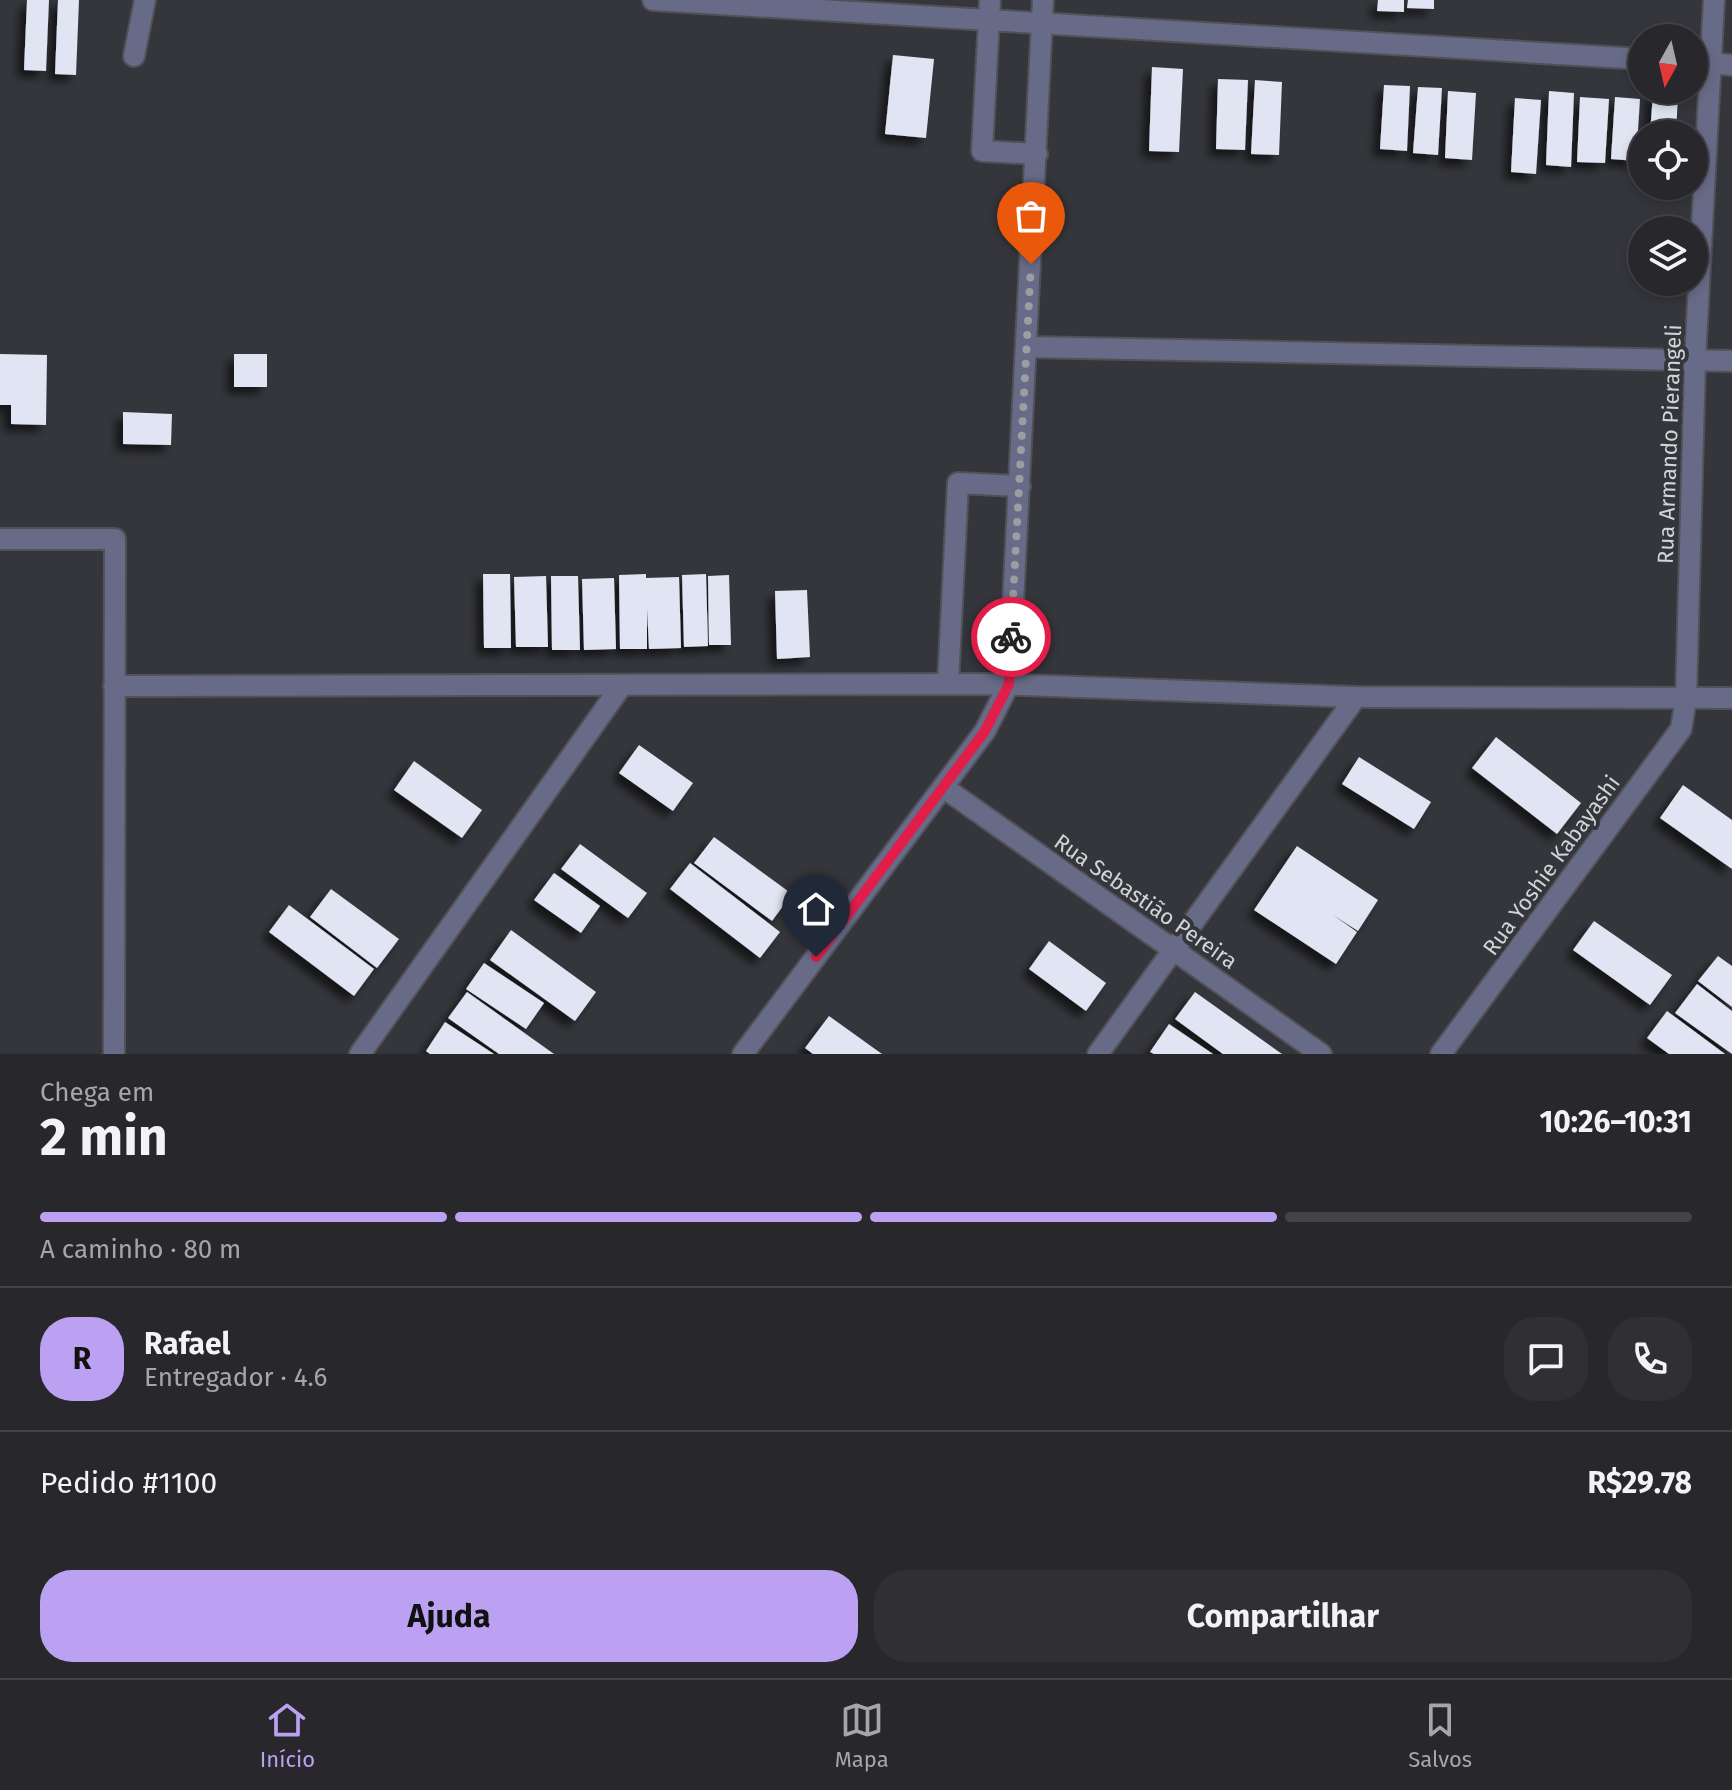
<!DOCTYPE html>
<html lang="pt">
<meta charset="utf-8">
<style>
body{margin:0;font-family:"Fira Sans",sans-serif;background:#303034;color:#f1f3f6;height:100vh;display:flex;flex-direction:column;font-size:30px;white-space:nowrap}
*{box-sizing:border-box;margin:0}
p{font-size:26px;color:#a5a6a9}
.icon{flex:none;width:44px;height:44px;fill:none;stroke:currentColor;stroke-width:2;stroke-linecap:round;stroke-linejoin:round}
.map{position:relative;height:1054px;overflow:hidden}
.side{display:flex;flex-direction:column;background:#28282c;flex:1}
.side>*{flex:none}
.needle{width:52px;rotate:188deg}
.tools{position:absolute;left:1628px;top:24px;display:grid;gap:16px}
.tools a{display:grid;place-items:center;width:80px;height:80px;border-radius:50%;background:#28282c;box-shadow:0 4px 12px #0003,0 0 0 2px #444448;font-size:40px}
.pin{position:absolute;display:grid;place-items:center;width:68px;height:68px;color:#fff;margin:-82px -34px;border-radius:50% 50% 50% 0;rotate:-45deg;box-shadow:0 0 8px #0007}
.pin .icon{rotate:45deg}
.courier{position:absolute;display:grid;place-items:center;width:80px;height:80px;margin:-40px;border:6px solid #e11d48;border-radius:50%;background:#fff;color:#222;box-shadow:0 2px 10px #0007}
.head em{font-style:normal;font-weight:700}
.head div{display:flex;flex-direction:column-reverse}
.head{display:flex;align-items:center;justify-content:space-between;height:136px;padding:0 40px}
h1{font-size:52px;font-weight:700;line-height:60px}
.bar{display:grid;grid-template-columns:repeat(4,1fr);gap:12px 8px;align-content:center;height:96px;padding:0 40px}
.bar i{height:10px;border-radius:6px;background:#444448}
.bar .on{background:#bca0f2}
.bar p{grid-column:span 4}
.line{display:flex;align-items:center;gap:20px;padding:0 40px;border-top:2px solid #444448}
.line div{flex:1}
.round{display:grid;place-items:center;flex:none;width:84px;height:84px;border-radius:32px;background:#303034}
.primary-button{display:flex;gap:16px;margin-top:auto;padding:16px 40px}
.primary-button a{flex:1;height:92px;border-radius:32px;background:#bca0f2;color:#111;font-size:32px;font-weight:700;line-height:92px;text-align:center}
.primary-button a+a{background:#303034;color:#f1f3f6}
.dock{display:flex;justify-content:space-around;align-items:center;height:112px;border-top:2px solid #444448;background:#28282c;font-size:22px;color:#a5a6a9}
.dock a{display:grid;justify-items:center;gap:4px}
.dock .on{color:#bca0f2}
.map>svg:first-child{display:block}
.building{fill:#e1e4f2;filter:url(#shadow)}
.lines{fill:none;stroke-linecap:round;stroke-linejoin:round}
.minor-casing{stroke:#515257;stroke-width:24}
.minor{stroke:#676b87;stroke-width:20}
.done{stroke:#9c9da0;stroke-width:8;stroke-dasharray:0 14.4}
.route{stroke:#e11d48;stroke-width:10}
.labels{text-anchor:middle;stroke-width:8;stroke-linejoin:round;paint-order:stroke}
.street-label{font-size:22px;fill:#d3d4d7;stroke:#35363b}
</style>
<div class="map">
<svg width="1732" height="1054" viewBox="0 0 1732 1054">
<defs>
<filter id="shadow"><feDropShadow dx="-7" dy="7" stdDeviation="4" flood-color="#0009"/></filter>
</defs>
<rect width="100%" height="100%" fill="#35363b"/>
<g class="building">
<polygon points="27,0 49,0 46,71 24,70"/>
<polygon points="58,0 79,0 76,75 55,74"/>
<polygon points="1378,0 1404,0 1404,12 1377,11"/>
<polygon points="1408,0 1434,0 1434,9 1407,8"/>
<polygon points="893,55 934,59 926,138 885,134"/>
<polygon points="1152,67 1183,69 1179,152 1149,151"/>
<polygon points="1218,79 1248,80 1245,150 1216,149"/>
<polygon points="1255,80 1282,82 1279,155 1251,154"/>
<polygon points="1384,85 1410,86 1407,151 1380,149"/>
<polygon points="1418,87 1442,88 1438,155 1413,153"/>
<polygon points="1448,91 1476,93 1472,160 1445,158"/>
<polygon points="1549,91 1574,93 1571,167 1546,165"/>
<polygon points="1653,93 1678,95 1676,134 1650,134"/>
<polygon points="1580,97 1609,99 1605,163 1577,162"/>
<polygon points="1615,97 1640,99 1636,161 1611,159"/>
<polygon points="1515,98 1541,100 1536,174 1511,172"/>
<polygon points="0,354 47,355 46,425 11,424 11,405 0,405"/>
<rect x="234" y="354" width="33" height="33"/>
<polygon points="123,412 172,414 171,445 123,444"/>
<polygon points="483,574 510,574 511,648 484,648"/>
<polygon points="646,574 646,578 679,577 681,648 649,649 647,608 647,649 620,649 619,575"/>
<polygon points="706,574 708,646 684,647 682,575"/>
<polygon points="729,575 731,645 709,645 708,576"/>
<polygon points="546,576 548,647 516,647 514,577"/>
<polygon points="551,576 578,576 580,650 552,650"/>
<polygon points="614,578 616,649 584,650 582,579"/>
<polygon points="807,590 810,657 777,659 775,591"/>
<polygon points="1496,737 1581,803 1557,834 1472,768"/>
<polygon points="639,745 693,783 673,811 619,773"/>
<polygon points="1359,757 1431,802 1414,829 1342,784"/>
<polygon points="414,761 482,810 462,838 394,790"/>
<polygon points="1683,785 1732,820 1732,869 1660,818"/>
<polygon points="714,837 792,894 772,921 694,863"/>
<polygon points="580,844 647,893 628,918 561,869"/>
<polygon points="1297,846 1378,900 1358,931 1333,915 1357,932 1336,964 1254,910"/>
<polygon points="690,863 780,932 760,958 670,889"/>
<polygon points="554,873 600,906 581,933 534,900"/>
<polygon points="331,889 399,939 377,968 310,917"/>
<polygon points="289,905 374,969 354,996 269,932"/>
<polygon points="1594,921 1672,975 1650,1005 1573,950"/>
<polygon points="511,930 596,992 575,1021 490,960"/>
<polygon points="1049,941 1106,983 1086,1011 1029,969"/>
<polygon points="1718,956 1732,966 1732,1007 1698,981"/>
<polygon points="484,963 544,1003 526,1029 466,989"/>
<polygon points="1697,984 1732,1011 1732,1054 1675,1013"/>
<polygon points="467,992 554,1054 499,1054 448,1018"/>
<polygon points="1195,992 1282,1054 1223,1054 1175,1019"/>
<polygon points="1667,1011 1725,1054 1669,1054 1647,1038"/>
<polygon points="829,1016 882,1054 813,1054 805,1048"/>
<polygon points="445,1022 494,1054 430,1054 426,1051"/>
<polygon points="1169,1024 1213,1054 1154,1054 1150,1052"/>
</g>
<g class="lines">
<g class="minor-casing">
<g id="minor">
<polyline points="653,0 1642,59"/>
<polyline points="990,0 982,151 1037,154"/>
<polyline points="134,56 145,0"/>
<polyline points="1694,62 1732,65"/>
<polyline points="1027,347 1732,361"/>
<polyline points="0,539 115,539 114,1054"/>
<polyline points="948,684 958,483 1020,486"/>
<polyline points="114,686 993,684 1356,697 1732,698"/>
<polyline points="943,787 1321,1054"/>
<polyline points="360,1054 622,685"/>
<polyline points="743,1054 985,731 1009,684 1043,0"/>
<polyline points="1098,1054 1356,697"/>
<polyline points="1441,1054 1681,729 1686,699 1695,360 1714,0"/>
</g>
</g>
<use href="#minor" class="minor"/>
</g>
<g class="lines">
<polyline class="done" points="1011,637 1031,264"/>
<polyline class="route" points="816,957 985,731 1009,684 1011,637"/>
</g>
<g class="labels">
<g class="street-label">
<text transform="translate(1669 444) rotate(-88)" y="8">Rua Armando Pierangeli</text>
<text transform="translate(1551 865) rotate(-54)" y="8">Rua Yoshie Kabayashi</text>
<text transform="translate(1146 901) rotate(35)" y="8">Rua Sebastião Pereira</text>
</g>
</g>
</svg>
<div class="tools">
<a><svg class="needle" viewBox="-14 -14 28 28"><path d="M0-13l5 13h-10z" fill="#e53935"/><path d="M0 13l5-13h-10z" fill="#a5a6a9"/></svg></a>
<a><svg class="icon" aria-label="locate" viewBox="0 0 24 24"><circle cx="12" cy="12" r="6"/><path d="M12 2v4M12 18v4M2 12h4M18 12h4"/></svg></a>
<a><svg class="icon" aria-label="layers" viewBox="0 0 24 24"><path d="M12 4l9 5-9 5-9-5zM3 14l9 5 9-5"/></svg></a>
</div>
<div class="pin" style="left:1031px;top:264px;background:#ea580c"><svg class="icon" aria-label="bag" viewBox="0 0 24 24"><path d="M5 8h14l-1 12H6zM9 8a3 3 0 0 1 6 0"/></svg></div>
<div class="pin" style="left:816px;top:957px;background:#1f2937"><svg class="icon" aria-label="home" viewBox="0 0 24 24"><path d="M3 11l9-7 9 7M6 9v11h12V9"/></svg></div>
<div class="courier" style="left:1011px;top:637px"><svg class="icon" aria-label="bike" viewBox="0 0 24 24"><circle cx="6" cy="16" r="4"/><circle cx="18" cy="16" r="4"/><path d="M6 16l4-8h5l3 8M10 8l3 8H6M13 5h3"/></svg></div>
</div>
<section class="side">
<div class="head"><div><h1>2 min</h1><p>Chega em</p></div><em>10:26–10:31</em></div>
<div class="bar"><i class="on"></i><i class="on"></i><i class="on"></i><i></i><p>A caminho · 80 m</p></div>
<div class="line" style="height:144px"><b class="round" style="background:#bca0f2;color:#111">R</b><div><b>Rafael</b><p>Entregador · 4.6</p></div><a class="round"><svg class="icon" aria-label="chat" viewBox="0 0 24 24"><path d="M4 5h16v11H9l-5 4z"/></svg></a><a class="round"><svg class="icon" aria-label="phone" viewBox="0 0 24 24"><path d="M5 4h4l2 5-3 2q2 4 5 5l2-3 5 2v4C11 20 4 13 5 4z"/></svg></a></div>
<div class="line" style="height:104px"><div>Pedido #1100</div><b>R$29.78</b></div>
<div class="primary-button"><a>Ajuda</a><a>Compartilhar</a></div>
</section>
<nav class="dock">
<a class="on"><svg class="icon" aria-label="home" viewBox="0 0 24 24"><path d="M3 11l9-7 9 7M6 9v11h12V9"/></svg>Início</a>
<a><svg class="icon" aria-label="map" viewBox="0 0 24 24"><path d="M3 6l6-2 6 2 6-2v14l-6 2-6-2-6 2zM9 4v14M15 6v14"/></svg>Mapa</a>
<a><svg class="icon" aria-label="saved" viewBox="0 0 24 24"><path d="M7 4h10v16l-5-4-5 4z"/></svg>Salvos</a>
</nav>
